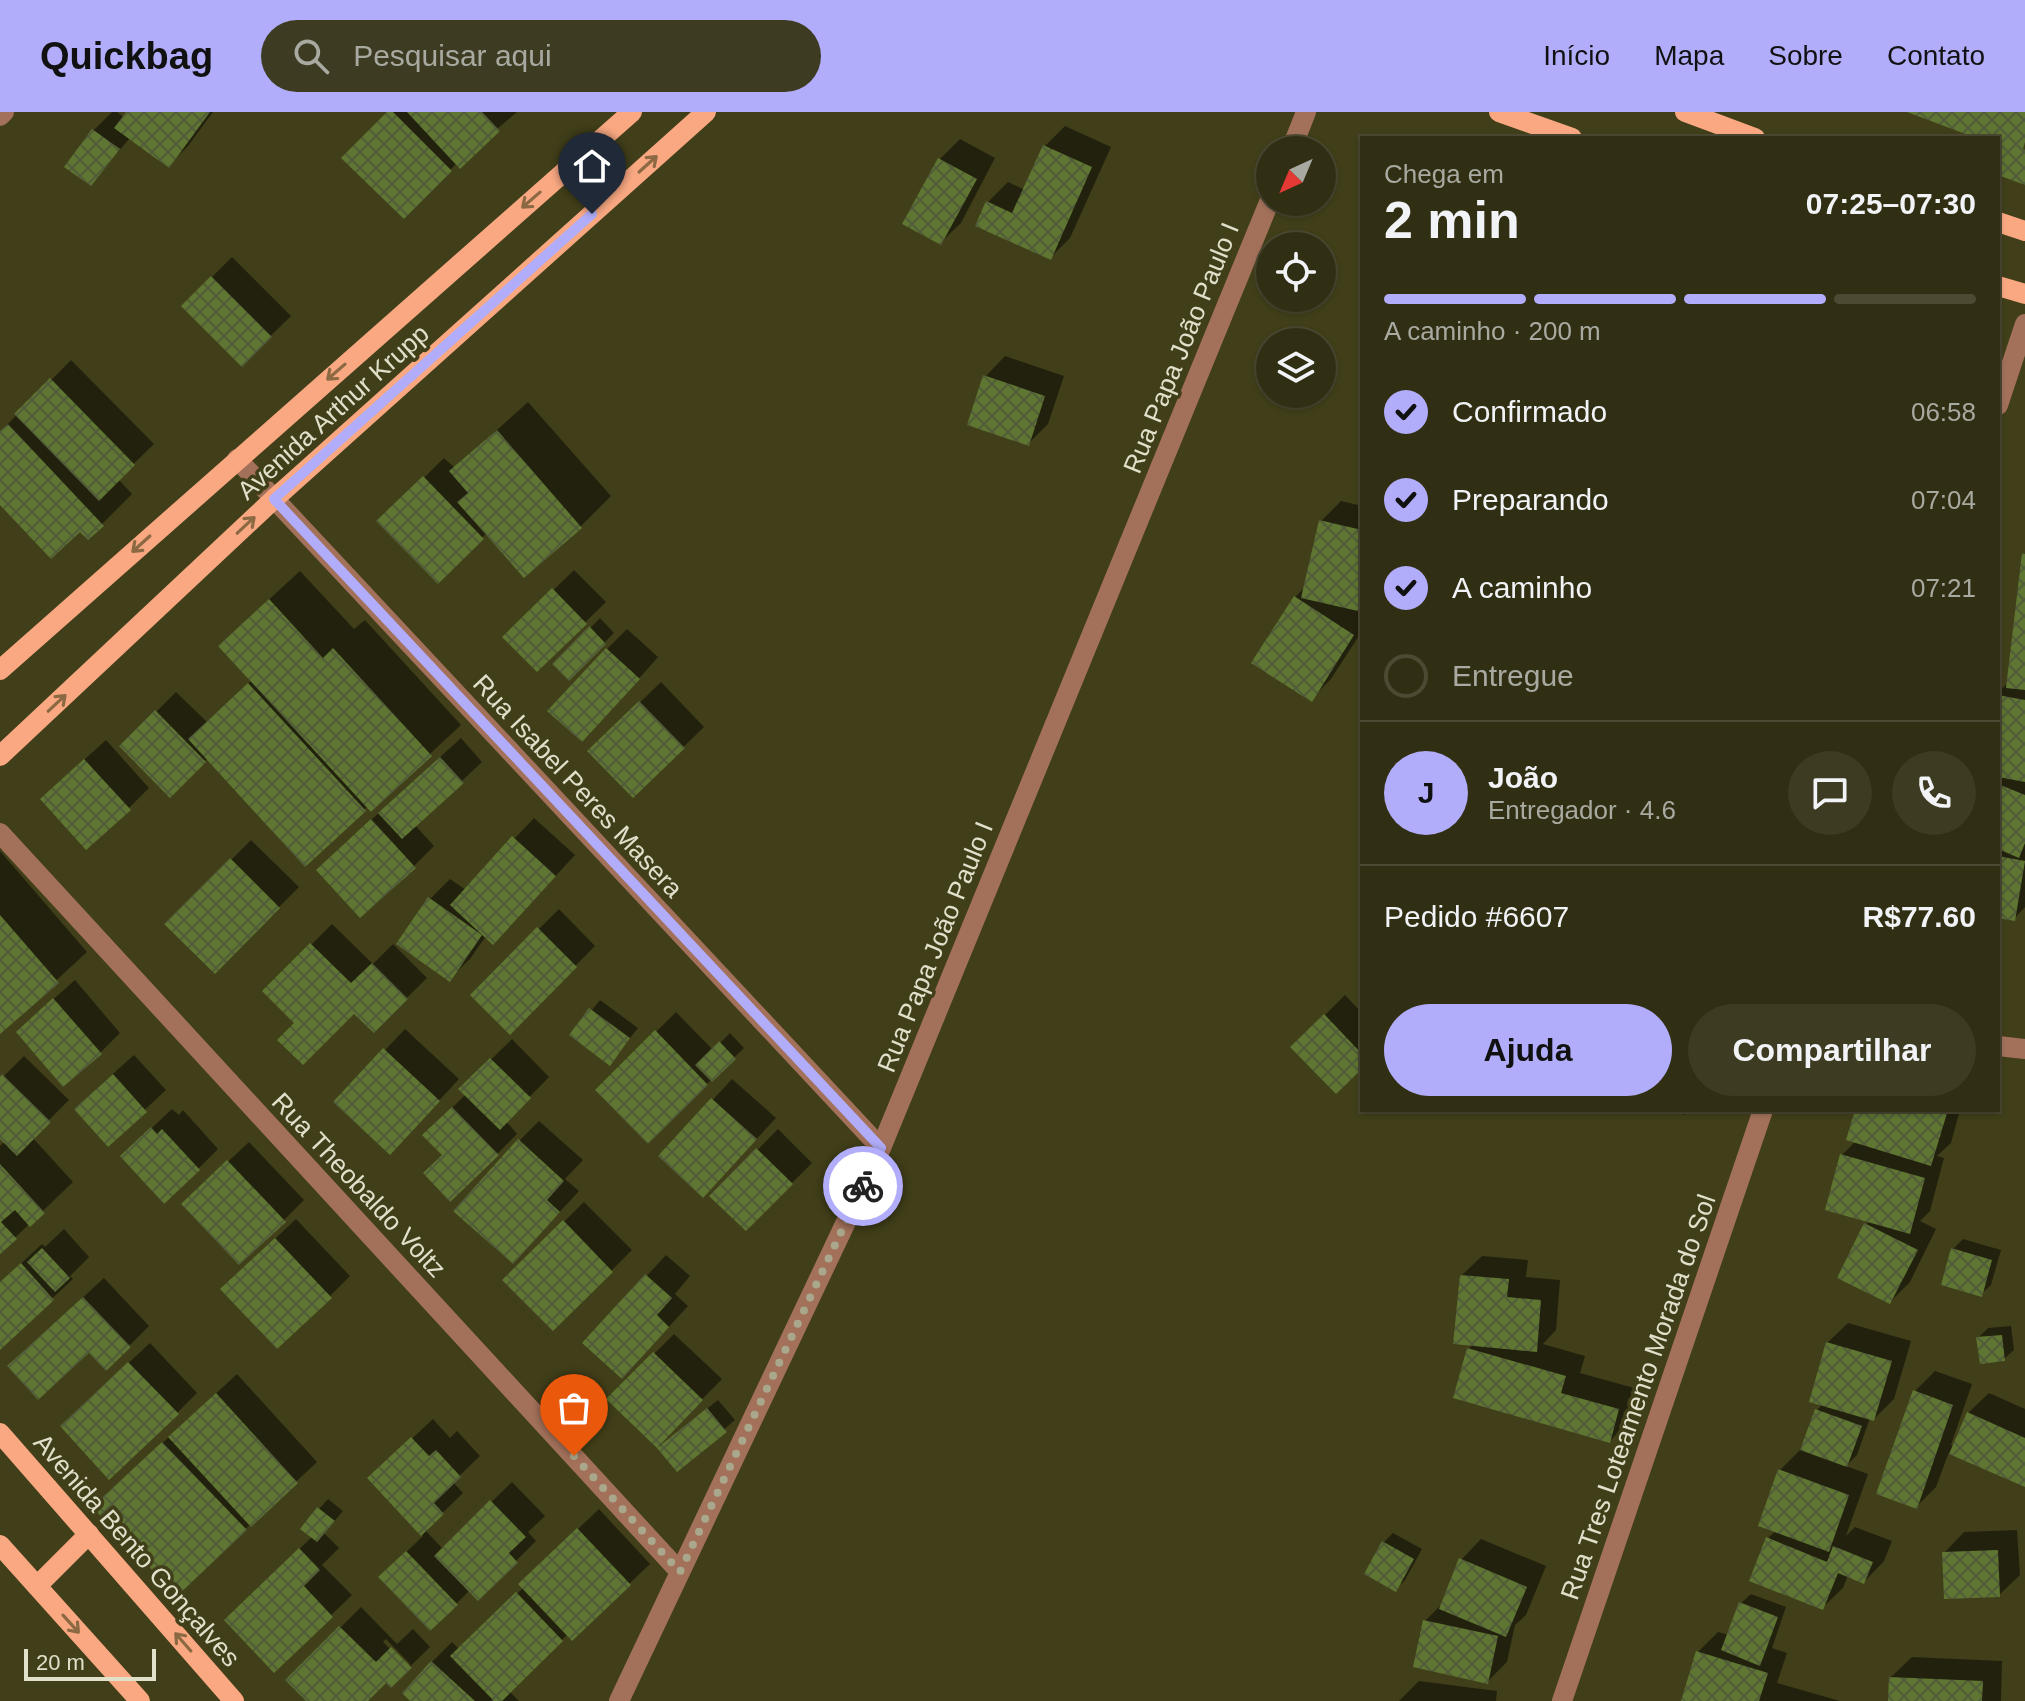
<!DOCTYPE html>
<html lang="pt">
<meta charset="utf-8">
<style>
body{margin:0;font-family:Arial,sans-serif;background:#3d3b21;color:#f1f3f6;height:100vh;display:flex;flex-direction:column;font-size:30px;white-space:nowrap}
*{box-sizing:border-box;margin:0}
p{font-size:26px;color:#a8a9a0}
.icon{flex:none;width:44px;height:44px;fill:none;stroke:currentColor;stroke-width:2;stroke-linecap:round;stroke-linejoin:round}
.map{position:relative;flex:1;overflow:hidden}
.details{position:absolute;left:1360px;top:24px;width:640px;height:976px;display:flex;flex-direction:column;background:#312f13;border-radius:0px;box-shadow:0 2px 6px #0004,0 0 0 2px #4c4a33}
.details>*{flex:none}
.needle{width:52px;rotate:224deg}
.controls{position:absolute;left:1256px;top:24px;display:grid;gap:16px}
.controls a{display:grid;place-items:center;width:80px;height:80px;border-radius:50%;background:#312f13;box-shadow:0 2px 6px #0004,0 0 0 2px #4c4a33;font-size:40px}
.scale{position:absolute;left:24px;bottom:20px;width:132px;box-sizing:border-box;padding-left:8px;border:4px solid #e1e0cb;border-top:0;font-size:22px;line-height:28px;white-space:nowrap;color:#e1e0cb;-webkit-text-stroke:6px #413f19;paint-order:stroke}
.pin{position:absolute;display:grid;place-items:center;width:68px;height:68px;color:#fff;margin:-82px -34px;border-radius:50% 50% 50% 0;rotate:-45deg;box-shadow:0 0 8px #0007}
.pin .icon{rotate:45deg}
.courier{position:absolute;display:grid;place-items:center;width:80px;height:80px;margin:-40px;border:6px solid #b1adfa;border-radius:50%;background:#fff;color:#222;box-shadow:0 2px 10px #0007}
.overview em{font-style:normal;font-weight:700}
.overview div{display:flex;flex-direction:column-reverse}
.overview{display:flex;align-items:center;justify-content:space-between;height:136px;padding:0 24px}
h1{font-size:52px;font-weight:700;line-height:60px}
.bar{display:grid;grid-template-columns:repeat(4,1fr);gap:12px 8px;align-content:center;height:96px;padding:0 24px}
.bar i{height:10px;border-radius:6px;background:#4c4a33}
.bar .active{background:#b1adfa}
.bar p{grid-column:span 4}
.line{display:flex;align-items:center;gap:20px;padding:0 24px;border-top:2px solid #4c4a33}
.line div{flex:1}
.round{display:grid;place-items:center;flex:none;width:84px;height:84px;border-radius:42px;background:#3d3b21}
ol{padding:0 24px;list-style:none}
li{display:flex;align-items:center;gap:24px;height:88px}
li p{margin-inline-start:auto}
li .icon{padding:8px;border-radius:50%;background:#b1adfa;color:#111;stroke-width:4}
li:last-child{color:#a8a9a0}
li i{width:44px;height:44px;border:4px solid #4c4a33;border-radius:50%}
.primary-button{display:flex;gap:16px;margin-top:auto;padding:16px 24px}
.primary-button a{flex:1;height:92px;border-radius:48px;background:#b1adfa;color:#111;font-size:32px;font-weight:700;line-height:92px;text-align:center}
.primary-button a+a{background:#3d3b21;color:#f1f3f6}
header{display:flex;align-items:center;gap:48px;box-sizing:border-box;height:112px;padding:0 40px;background:#b1adfa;color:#111}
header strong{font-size:38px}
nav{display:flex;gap:44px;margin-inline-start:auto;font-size:28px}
.search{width:560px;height:72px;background:#3d3b21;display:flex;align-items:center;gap:20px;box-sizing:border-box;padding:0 28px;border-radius:44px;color:#a8a9a0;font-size:30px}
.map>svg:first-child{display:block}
.shadow{fill:#0007;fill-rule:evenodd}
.building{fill:url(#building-cross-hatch)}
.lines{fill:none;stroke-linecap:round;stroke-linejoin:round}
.minor{stroke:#a3715a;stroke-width:20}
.major{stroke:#f9a882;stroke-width:20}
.oneway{stroke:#8b6943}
.done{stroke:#a9a88d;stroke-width:8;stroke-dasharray:0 14.4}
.route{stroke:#b1adfa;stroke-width:10}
.labels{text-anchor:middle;stroke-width:7;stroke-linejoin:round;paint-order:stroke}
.street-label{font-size:26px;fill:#e1e0cb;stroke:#413f19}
</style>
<header>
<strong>Quickbag</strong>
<div class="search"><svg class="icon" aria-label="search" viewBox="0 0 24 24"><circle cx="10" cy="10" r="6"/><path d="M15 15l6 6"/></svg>Pesquisar aqui</div>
<nav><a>Início</a><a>Mapa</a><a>Sobre</a><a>Contato</a></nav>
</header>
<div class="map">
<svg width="2025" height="1589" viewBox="0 0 2025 1589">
<defs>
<pattern id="building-cross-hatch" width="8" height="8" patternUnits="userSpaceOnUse" patternTransform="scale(2)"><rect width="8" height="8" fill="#5e7632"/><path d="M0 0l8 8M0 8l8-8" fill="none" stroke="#515c38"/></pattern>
</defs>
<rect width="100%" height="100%" fill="#413f19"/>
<g class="shadow">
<polygon points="112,0 117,0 125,6 129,0 213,0 188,34 168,54 130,26 90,72 67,54 94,18"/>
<polygon points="389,0 517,0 457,51 404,105"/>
<polygon points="1065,14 1111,35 1070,126 1050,146 988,90 1008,70 1025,78 1045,34"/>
<polygon points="960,27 995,46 961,111 940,131 905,111 940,47"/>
<polygon points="232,145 291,204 242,252 183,194"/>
<polygon points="1005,244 1064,264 1048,312 1028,332 985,265"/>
<polygon points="71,248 154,332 118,367 132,382 102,412 80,417 0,392 0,320"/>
<polygon points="528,290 611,384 581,414 524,463 487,421 438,470 379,410 444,346 455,356"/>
<polygon points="1341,389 1362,394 1360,494 1362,519 1331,567 1311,587 1295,485 1305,475 1321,409"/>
<polygon points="2025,441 2025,795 2014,807 2000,804 1998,811 1998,580 2009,570"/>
<polygon points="574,458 606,490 537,557 505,525"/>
<polygon points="300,459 354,517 365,508 461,613 371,697 368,694 305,752 208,646 170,683 122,634 176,580 207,610 252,568 251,504"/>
<polygon points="600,506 614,521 569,566 555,552"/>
<polygon points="627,517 658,545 602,608 607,537"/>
<polygon points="661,570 704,615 633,684 590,639"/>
<polygon points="461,626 482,650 415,713 434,734 414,754 338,738"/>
<polygon points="106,628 149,676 129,696 63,667"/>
<polygon points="534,706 575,743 513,810 486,824 470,847 449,867 430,787 450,767 466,778"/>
<polygon points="251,728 299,775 215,859 167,812"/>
<polygon points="0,739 87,840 0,920"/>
<polygon points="559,797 595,834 510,920 473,883"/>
<polygon points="332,812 373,852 393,832 427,866 374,918 354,899 297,911 265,879"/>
<polygon points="75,868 120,921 100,941 39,900"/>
<polygon points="1345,883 1362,901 1362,955 1293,935"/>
<polygon points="600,888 638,916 610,951 572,923"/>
<polygon points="676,900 713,938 730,921 744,936 648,1029 598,978"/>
<polygon points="405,917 459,967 410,1020 336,990"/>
<polygon points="512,927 549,965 506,1009 517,1022 497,1042 425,1023 466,982 461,977"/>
<polygon points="134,943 166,978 108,1032 96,977"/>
<polygon points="24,944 69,988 32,1025 73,1070 0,1140 0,1034 5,1029 0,1024 0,968"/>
<polygon points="732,967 776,1006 723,1063 661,1044"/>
<polygon points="172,997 179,1003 183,998 218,1037 198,1057 143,1024"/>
<polygon points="1674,998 1690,998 1684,1003"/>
<polygon points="1857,998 1960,998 1951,1031 1937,1044 1944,1046 1930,1099 1920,1109 1936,1117 1910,1170 1890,1190 1866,1113 1870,1108 1842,1043 1856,1029"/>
<polygon points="539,1009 583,1048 565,1067 579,1079 533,1129 519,1029"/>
<polygon points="778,1017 812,1051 746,1117 712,1084"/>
<polygon points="249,1030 304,1088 284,1108 204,1072"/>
<polygon points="584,1090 632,1138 553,1217 505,1168"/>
<polygon points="296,1107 350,1164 330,1184 243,1157"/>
<polygon points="64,1117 89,1145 70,1164 73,1167 0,1235 0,1171 42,1132 45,1135"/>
<polygon points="1963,1127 2001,1138 1991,1173 1981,1182 1953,1137"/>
<polygon points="666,1143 690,1164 675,1182 688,1194 642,1244 585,1231"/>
<polygon points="1482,1144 1528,1148 1526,1165 1560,1168 1556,1218 1543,1232 1585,1244 1580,1261 1638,1277 1630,1308 1610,1329 1469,1237 1473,1232 1461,1164"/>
<polygon points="104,1166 149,1214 129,1234 90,1238 30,1234"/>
<polygon points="1848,1211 1911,1229 1894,1287 1874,1307 1870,1306 1857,1343 1846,1354 1868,1362 1846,1424 1855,1415 1892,1429 1884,1449 1864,1470 1848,1463 1843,1476 1822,1496 1768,1426 1776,1419 1780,1358 1800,1338 1817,1298 1823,1292 1827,1231"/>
<polygon points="2011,1214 2014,1238 2004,1247 1978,1226 1988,1216"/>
<polygon points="674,1222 722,1267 659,1331 661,1333 718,1288 735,1308 677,1357 658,1334 609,1287"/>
<polygon points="150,1231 197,1281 177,1301 82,1294"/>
<polygon points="1935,1259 1972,1272 1951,1333 1954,1334 1968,1301 1989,1281 2025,1297 2025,1373 1949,1340 1936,1375 1916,1395 1915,1279"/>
<polygon points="237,1262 317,1350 177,1481 115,1375"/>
<polygon points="433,1307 450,1326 457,1319 480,1344 453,1370 463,1381 425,1418 443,1437 512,1370 545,1404 528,1420 536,1429 478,1487 470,1478 456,1492 401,1445 423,1424 370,1366"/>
<polygon points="328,1387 343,1399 324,1421 339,1436 322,1453 352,1483 274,1558 246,1488 313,1424 319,1397"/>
<polygon points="599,1397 650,1452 572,1526 568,1522 509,1579 519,1589 496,1589 493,1586 491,1589 413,1589 432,1550 452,1530 460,1538 524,1475 541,1452"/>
<polygon points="2017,1418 2020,1463 1999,1483 1944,1441 1964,1420"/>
<polygon points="1393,1421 1422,1437 1405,1468 1395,1478 1384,1430"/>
<polygon points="1481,1427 1546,1454 1526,1503 1515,1513 1507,1550 1487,1570 1425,1509 1443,1491 1461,1448"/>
<polygon points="1751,1482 1786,1495 1772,1536 1787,1541 1777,1571 1840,1589 1683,1589 1698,1540 1718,1520 1729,1523 1741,1491"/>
<path d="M361,1495L397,1532L413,1517L430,1535L391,1573L386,1569L365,1589H309L288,1568ZM386,1527L411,1553H406L383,1530Z"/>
<polygon points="1912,1545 2002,1549 2001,1589 1890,1589 1891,1565"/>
<polygon points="1419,1569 1497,1579 1496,1589 1399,1589"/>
</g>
<g class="building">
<polygon points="126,0 210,0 169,56 114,16"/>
<polygon points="387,0 393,0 452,59 404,107 341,46"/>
<polygon points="407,0 482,0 500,19 460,57"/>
<polygon points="1907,0 2025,0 2025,30 2023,37 2025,38 2025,73 1998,63 1998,26 1967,26 1968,23"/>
<polygon points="92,17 120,37 91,74 64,55"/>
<polygon points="1043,33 1092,55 1051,148 975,114 986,89 1012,101"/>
<polygon points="938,46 977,67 941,133 902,112"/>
<polygon points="211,164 272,225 242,255 181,194"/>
<polygon points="983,263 1045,284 1029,334 967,313"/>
<polygon points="50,266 135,353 99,389 14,302"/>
<polygon points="8,312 104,414 88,428 80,420 51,447 0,393 0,319"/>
<polygon points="497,318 582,416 524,466 457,390 468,381 449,359"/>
<polygon points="423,364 484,427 438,472 376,409"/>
<polygon points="1319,408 1362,418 1362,480 1358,499 1301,486"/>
<polygon points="2022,441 2025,442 2025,578 2006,576"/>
<polygon points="552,476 587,512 537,560 502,525"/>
<polygon points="1294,484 1354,523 1312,590 1251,551"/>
<polygon points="269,487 323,546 333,536 432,644 371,700 218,534"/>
<polygon points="589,514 606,532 569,569 552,552"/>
<polygon points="606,536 640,567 582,630 547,599"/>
<polygon points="248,571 366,699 305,755 188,627"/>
<polygon points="1998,583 2025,588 2025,670 1998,665"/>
<polygon points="639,589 685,636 633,686 587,639"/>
<polygon points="155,598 206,650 170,686 119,634"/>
<polygon points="440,645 464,671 402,727 378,701"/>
<polygon points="84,647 131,698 86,738 40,687"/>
<polygon points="1998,672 2025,683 2025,731 2019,746 1998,737"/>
<polygon points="371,707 416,756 360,806 316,758"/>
<polygon points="512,724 556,764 493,833 450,793"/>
<polygon points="1998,744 2025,749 2015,809 1998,806"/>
<polygon points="230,746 280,796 215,862 164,812"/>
<polygon points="428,785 482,823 450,870 396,832"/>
<polygon points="0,803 59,871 0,922"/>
<polygon points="537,815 577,855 510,923 470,883"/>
<polygon points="310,831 351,871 372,851 408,887 374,921 354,902 303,953 277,928 294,911 262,879"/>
<polygon points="53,886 102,942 63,975 16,920"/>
<polygon points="589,896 630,926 610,954 569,923"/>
<polygon points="1324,902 1362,942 1362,957 1336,982 1290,935"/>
<polygon points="655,918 708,973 648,1032 595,978"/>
<polygon points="719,929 736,947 712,970 695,953"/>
<polygon points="383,936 440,989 390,1043 333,990"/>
<polygon points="490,946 531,986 500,1018 458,977"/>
<polygon points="2,962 51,1010 17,1044 0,1027 0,965"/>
<polygon points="113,962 147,1000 108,1035 74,997"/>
<polygon points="711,986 757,1027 703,1086 658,1044"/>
<polygon points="452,995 499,1043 450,1090 423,1061 442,1043 422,1023"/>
<polygon points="1855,998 1948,998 1931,1054 1846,1028"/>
<polygon points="151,1015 157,1022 162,1017 200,1058 164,1092 120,1044"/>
<polygon points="518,1027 564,1069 547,1088 560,1100 513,1152 453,1099"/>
<polygon points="756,1036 793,1072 746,1119 709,1084"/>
<polygon points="1840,1042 1925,1066 1910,1122 1825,1098"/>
<polygon points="227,1048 286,1110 239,1153 181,1092"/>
<polygon points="0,1052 45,1101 30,1115 15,1098 1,1110 17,1127 0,1142"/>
<polygon points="563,1108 613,1160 553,1219 502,1168"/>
<polygon points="1864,1111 1918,1138 1890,1192 1837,1166"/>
<polygon points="275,1126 332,1186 277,1237 220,1177"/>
<polygon points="42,1136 70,1166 55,1180 27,1150"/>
<polygon points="1951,1136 1992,1148 1982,1185 1941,1173"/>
<polygon points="21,1151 54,1188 0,1238 0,1170"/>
<polygon points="645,1162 672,1186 657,1203 669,1215 622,1267 582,1231"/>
<polygon points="1460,1163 1509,1167 1507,1185 1541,1188 1537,1240 1453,1232"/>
<polygon points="83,1185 131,1235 106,1259 89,1241 38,1288 7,1254"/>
<polygon points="2002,1223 2005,1249 1980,1252 1976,1225"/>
<polygon points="1826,1230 1892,1249 1874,1309 1809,1290"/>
<polygon points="1467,1236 1566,1264 1561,1281 1619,1297 1610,1331 1453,1286"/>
<polygon points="653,1240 703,1288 657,1336 606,1287"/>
<polygon points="128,1250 179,1302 109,1368 60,1314"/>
<polygon points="1913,1278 1953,1293 1917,1397 1876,1382"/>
<polygon points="216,1281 298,1371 251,1415 168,1325"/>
<polygon points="707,1296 727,1320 677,1360 657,1336"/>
<polygon points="1815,1297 1862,1314 1847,1355 1800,1338"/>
<polygon points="1967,1300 2025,1326 2025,1375 1949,1342"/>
<polygon points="411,1325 429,1344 436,1338 461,1365 434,1391 444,1402 421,1424 367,1366"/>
<polygon points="162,1330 247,1418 177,1484 92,1395"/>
<polygon points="1778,1357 1849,1383 1829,1440 1758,1414"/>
<polygon points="490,1388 526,1425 509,1441 518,1451 478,1489 434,1444"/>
<polygon points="317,1395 335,1409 317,1430 300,1417"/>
<polygon points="577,1416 631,1473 572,1529 518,1472"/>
<polygon points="1766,1425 1827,1450 1833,1434 1873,1450 1864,1472 1838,1461 1823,1498 1749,1469"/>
<polygon points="1382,1429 1414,1447 1396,1480 1364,1462"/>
<polygon points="299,1436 320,1458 304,1474 333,1505 274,1561 224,1508"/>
<polygon points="1998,1438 2000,1485 1944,1487 1942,1440"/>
<polygon points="406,1439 458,1493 430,1519 378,1465"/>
<polygon points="1459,1446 1527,1475 1506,1525 1439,1497"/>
<polygon points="516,1480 563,1529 502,1589 494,1589 450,1544"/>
<polygon points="1739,1490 1778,1505 1760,1554 1721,1538"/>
<polygon points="1423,1508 1498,1524 1488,1572 1413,1555"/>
<polygon points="339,1514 376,1550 391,1535 412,1556 391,1576 386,1571 368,1589 306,1589 285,1568"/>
<polygon points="1696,1539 1768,1561 1759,1589 1681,1589"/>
<polygon points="431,1549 475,1589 410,1589 402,1581"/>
<polygon points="1889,1565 1983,1569 1982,1589 1888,1589"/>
</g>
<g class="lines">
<g class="minor">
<polyline points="0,4 4,0"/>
<polyline points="1291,38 1306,0"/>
<polyline points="1998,293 2025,212"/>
<polyline points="237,347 881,1036"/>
<polyline points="0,721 680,1460"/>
<polyline points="1998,934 2025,937"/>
<polyline points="619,1589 881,1036 1270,88"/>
<polyline points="1562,1589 1763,998"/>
</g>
<g class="major">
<polyline points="1499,0 1572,26"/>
<polyline points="1685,0 1755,26"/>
<polyline points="1998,110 2025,119"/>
<polyline points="1998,174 2025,182"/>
<polyline points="0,558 632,0"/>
<polyline points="0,644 274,387 706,0"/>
<polyline points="0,1321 234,1589"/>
<polyline points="0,1433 140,1589"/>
<polyline points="37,1474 89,1422"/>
</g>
</g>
<defs><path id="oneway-shaft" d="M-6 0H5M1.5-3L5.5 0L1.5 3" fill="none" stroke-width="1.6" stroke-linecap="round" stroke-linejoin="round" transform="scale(2)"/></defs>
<g class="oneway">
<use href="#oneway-shaft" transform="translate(648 52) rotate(-42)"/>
<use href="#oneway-shaft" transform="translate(531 88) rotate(139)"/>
<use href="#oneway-shaft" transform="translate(336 260) rotate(139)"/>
<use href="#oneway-shaft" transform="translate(246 413) rotate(-43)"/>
<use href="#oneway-shaft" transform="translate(141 432) rotate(138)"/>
<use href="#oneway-shaft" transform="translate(57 591) rotate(-43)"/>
<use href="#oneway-shaft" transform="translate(71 1512) rotate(48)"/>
<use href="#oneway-shaft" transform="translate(183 1530) rotate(-131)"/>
</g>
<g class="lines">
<polyline class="done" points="574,1344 680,1460 863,1074"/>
<polyline class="route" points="592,102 274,387 881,1036 863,1074"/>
</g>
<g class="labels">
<g class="street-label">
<text transform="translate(1181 236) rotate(-68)" y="9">Rua Papa João Paulo I</text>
<text transform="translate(333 300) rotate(-42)" y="9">Avenida Arthur Krupp</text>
<text transform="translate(578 674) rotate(47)" y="9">Rua Isabel Peres Masera</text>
<text transform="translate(935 835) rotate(-68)" y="9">Rua Papa João Paulo I</text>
<text transform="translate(359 1073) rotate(47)" y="9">Rua Theobaldo Voltz</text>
<text transform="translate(1638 1285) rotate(-71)" y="9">Rua Tres Loteamento Morada do Sol</text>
<text transform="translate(137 1438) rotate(49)" y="9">Avenida Bento Gonçalves</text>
</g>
</g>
</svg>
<div class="controls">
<a><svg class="needle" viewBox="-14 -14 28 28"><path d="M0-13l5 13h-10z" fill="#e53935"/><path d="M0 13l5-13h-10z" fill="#a8a9a0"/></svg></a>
<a><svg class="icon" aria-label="locate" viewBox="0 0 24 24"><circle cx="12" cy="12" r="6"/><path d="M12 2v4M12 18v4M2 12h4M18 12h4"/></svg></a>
<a><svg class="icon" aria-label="layers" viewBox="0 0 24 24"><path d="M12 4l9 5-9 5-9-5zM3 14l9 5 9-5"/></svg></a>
</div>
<div class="scale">20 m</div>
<div class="pin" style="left:574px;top:1344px;background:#ea580c"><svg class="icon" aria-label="bag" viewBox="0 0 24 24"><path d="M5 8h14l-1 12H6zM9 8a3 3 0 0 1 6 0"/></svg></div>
<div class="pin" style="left:592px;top:102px;background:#1f2937"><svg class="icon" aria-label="home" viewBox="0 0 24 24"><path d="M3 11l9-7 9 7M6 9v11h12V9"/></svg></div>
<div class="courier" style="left:863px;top:1074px"><svg class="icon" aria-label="bike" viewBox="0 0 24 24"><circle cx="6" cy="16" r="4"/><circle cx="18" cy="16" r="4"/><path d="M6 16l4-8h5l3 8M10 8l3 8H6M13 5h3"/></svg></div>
<section class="details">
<div class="overview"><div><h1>2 min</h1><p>Chega em</p></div><em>07:25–07:30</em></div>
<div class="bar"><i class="active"></i><i class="active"></i><i class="active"></i><i></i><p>A caminho · 200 m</p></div>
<ol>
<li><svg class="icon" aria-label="check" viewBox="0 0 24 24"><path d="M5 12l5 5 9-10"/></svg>Confirmado<p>06:58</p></li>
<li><svg class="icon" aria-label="check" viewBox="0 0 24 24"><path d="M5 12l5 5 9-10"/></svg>Preparando<p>07:04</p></li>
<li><svg class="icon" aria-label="check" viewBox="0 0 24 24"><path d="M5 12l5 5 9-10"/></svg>A caminho<p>07:21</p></li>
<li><i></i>Entregue</li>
</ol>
<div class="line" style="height:144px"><b class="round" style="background:#b1adfa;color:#111">J</b><div><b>João</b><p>Entregador · 4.6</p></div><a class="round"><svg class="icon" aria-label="chat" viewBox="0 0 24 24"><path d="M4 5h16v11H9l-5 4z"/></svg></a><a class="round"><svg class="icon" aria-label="phone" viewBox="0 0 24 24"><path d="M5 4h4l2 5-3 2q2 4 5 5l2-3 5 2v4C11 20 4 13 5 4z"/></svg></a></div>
<div class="line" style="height:104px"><div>Pedido #6607</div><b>R$77.60</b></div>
<div class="primary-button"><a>Ajuda</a><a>Compartilhar</a></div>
</section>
</div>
